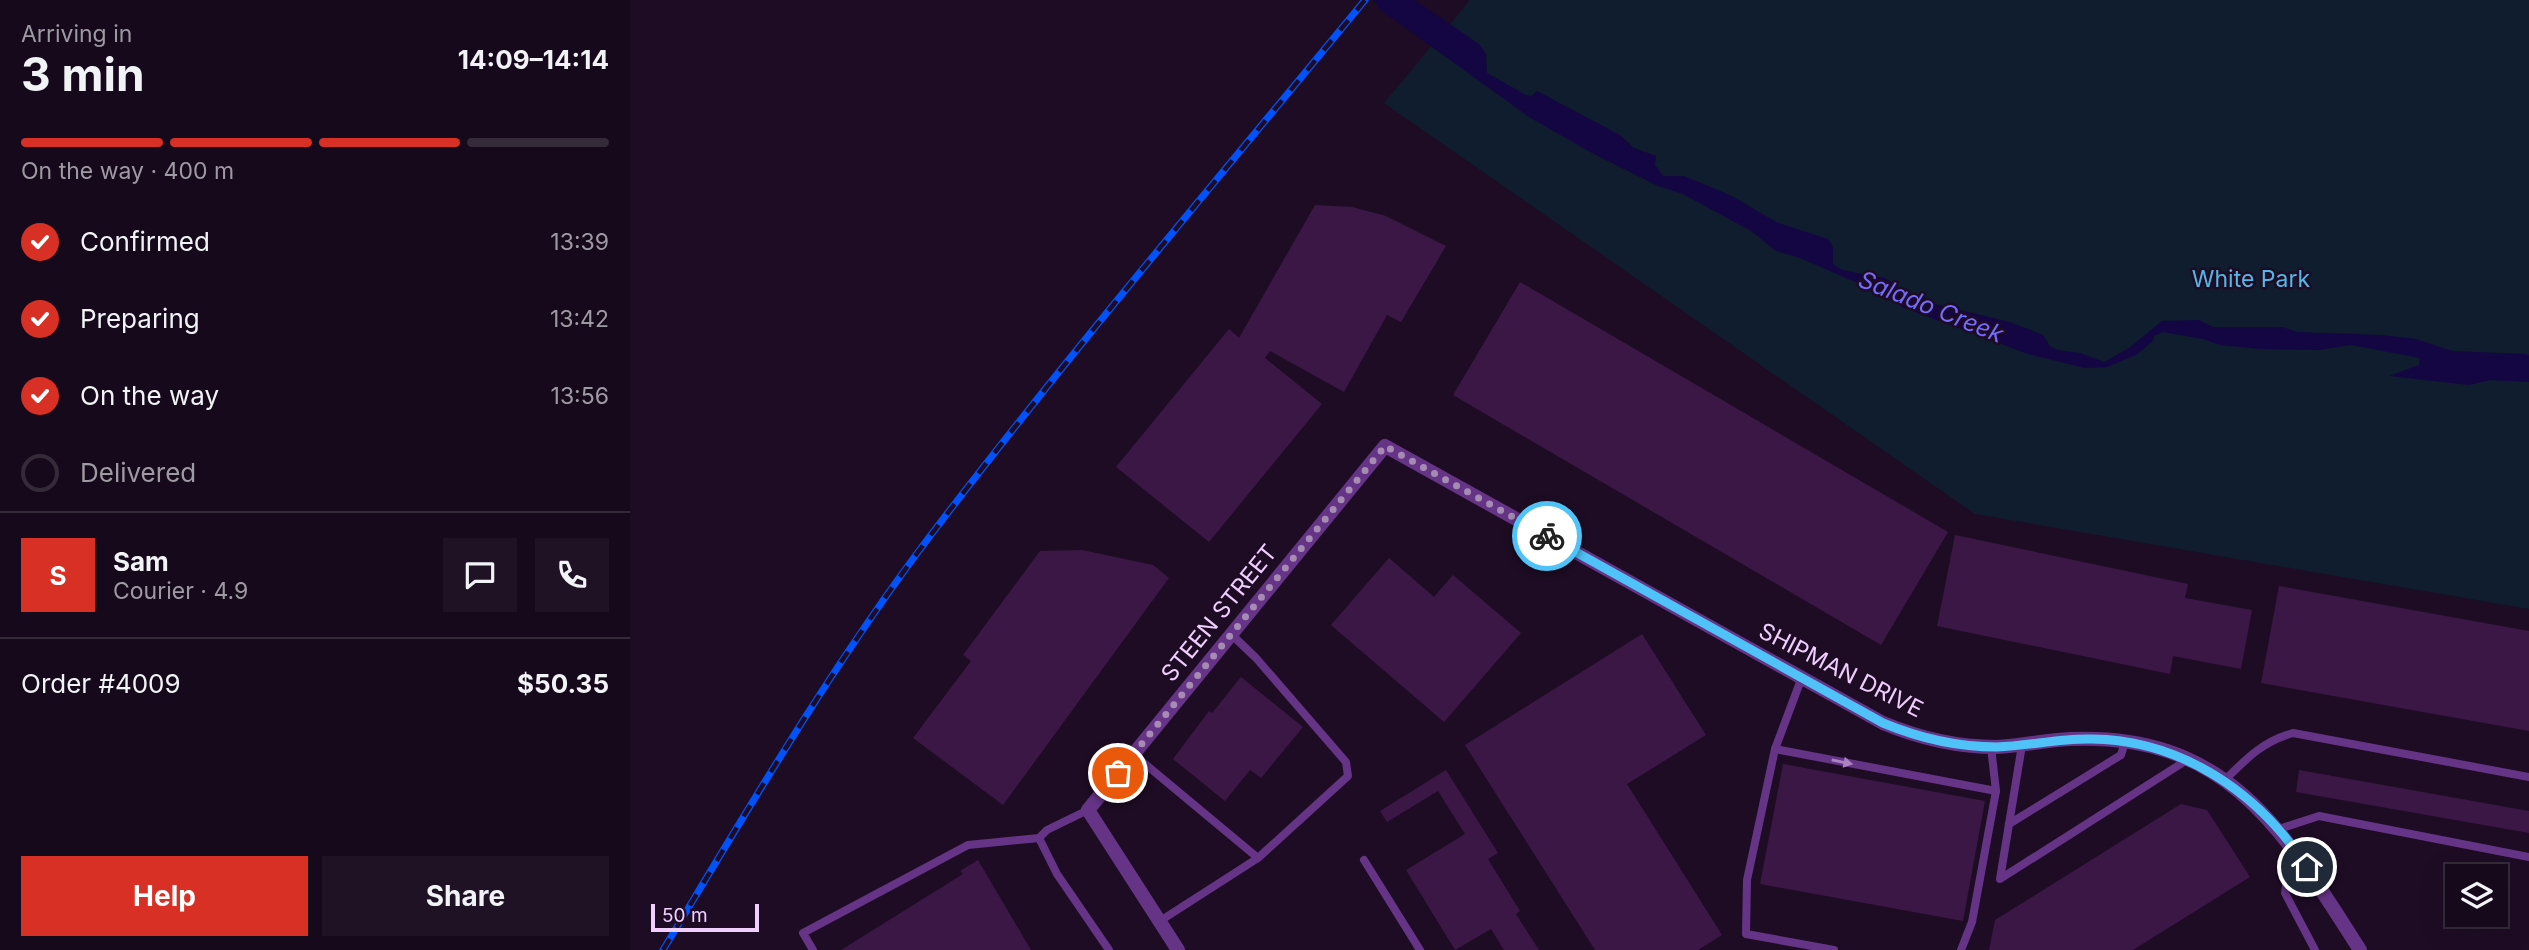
<!DOCTYPE html>
<meta charset="utf-8">
<style>
body{margin:0;font-family:Inter,sans-serif;background:#1f1224;color:#f1f3f6;height:100vh;display:flex;flex-direction:column;font-size:26px;white-space:nowrap}
*{box-sizing:border-box;margin:0}
p{font-size:23px;color:#9e9aa3}
.icon{flex:none;width:38px;height:38px;fill:none;stroke:currentColor;stroke-width:2;stroke-linecap:round;stroke-linejoin:round}
.map{position:relative;flex:1;overflow:hidden}
.details{display:flex;flex-direction:column;background:#16091b;width:630px}
.details>*{flex:none}
.fabs{position:absolute;left:1815px;top:864px;display:grid;gap:14px}
.fabs a{display:grid;place-items:center;width:63px;height:63px;border-radius:0px;background:#16091b;box-shadow:0 7px 28px #0002,0 0 0 2px #352a3a;font-size:35px}
.scale{position:absolute;left:21px;bottom:18px;width:108px;box-sizing:border-box;padding-left:7px;border:4px solid #f0cfff;border-top:0;font-size:19px;line-height:24px;white-space:nowrap;color:#f0cfff;-webkit-text-stroke:5px #1e0c24;paint-order:stroke}
.pin{position:absolute;display:grid;place-items:center;width:60px;height:60px;color:#fff;margin:-30px;border:4px solid #fff;border-radius:50%;box-shadow:0 2px 7px #0007}
.courier{position:absolute;display:grid;place-items:center;width:70px;height:70px;margin:-35px;border:5px solid #4fc3f7;border-radius:50%;background:#fff;color:#222;box-shadow:0 2px 9px #0007}
.headline em{font-style:normal;font-weight:700}
.headline div{display:flex;flex-direction:column-reverse}
.headline{display:flex;align-items:center;justify-content:space-between;height:119px;padding:0 21px}
h1{font-size:46px;font-weight:700;line-height:52px}
.bar{display:grid;grid-template-columns:repeat(4,1fr);gap:10px 7px;align-content:center;height:84px;padding:0 21px}
.bar i{height:9px;border-radius:5px;background:#352a3a}
.bar .selected{background:#d93025}
.bar p{grid-column:span 4}
.line{display:flex;align-items:center;gap:18px;padding:0 21px;border-top:2px solid #352a3a}
.line div{flex:1}
.round{display:grid;place-items:center;flex:none;width:74px;height:74px;border-radius:0px;background:#1f1224}
ol{padding:0 21px;list-style:none}
li{display:flex;align-items:center;gap:21px;height:77px}
li p{margin-inline-start:auto}
li .icon{padding:7px;border-radius:50%;background:#d93025;color:#fff;stroke-width:4}
li:last-child{color:#9e9aa3}
li i{width:38px;height:38px;border:4px solid #352a3a;border-radius:50%}
.button{display:flex;gap:14px;margin-top:auto;padding:14px 21px}
.button a{flex:1;height:80px;border-radius:0px;background:#d93025;color:#fff;font-size:28px;font-weight:700;line-height:80px;text-align:center}
.button a+a{background:#1f1224;color:#f1f3f6}
main{display:flex;flex:1;min-height:0}
.map>svg:first-child{display:block}
.green{fill:#0f1d2e}
.water{fill:#130643}
.building{fill:#3b1746}
.lines{fill:none;stroke-linecap:round;stroke-linejoin:round}
.service{stroke:#663486;stroke-width:8}
.minor{stroke:#663486;stroke-width:14}
.rail-casing{stroke:#0052fa;stroke-width:7}
.rail{stroke:#1e0c24;stroke-width:4.5;stroke-dasharray:13;stroke-linecap:butt}
.oneway{fill:#ab82c2}
.done{stroke:#a68bb2;stroke-width:7;stroke-dasharray:0 12.6}
.route{stroke:#4fc3f7;stroke-width:9}
.labels{text-anchor:middle;stroke-width:5;stroke-linejoin:round;paint-order:stroke}
.park-label{font-size:23px;fill:#53b7e7;stroke:#1e0c24}
.street-label{font-size:23px;fill:#f0cfff;stroke:#1e0c24}
.water-label{font-size:24px;font-style:italic;fill:#736dff;stroke:#1e0c24}
</style>
<main>
<section class="details">
<div class="headline"><div><h1>3 min</h1><p>Arriving in</p></div><em>14:09–14:14</em></div>
<div class="bar"><i class="selected"></i><i class="selected"></i><i class="selected"></i><i></i><p>On the way · 400 m</p></div>
<ol>
<li><svg class="icon" aria-label="check" viewBox="0 0 24 24"><path d="M5 12l5 5 9-10"/></svg>Confirmed<p>13:39</p></li>
<li><svg class="icon" aria-label="check" viewBox="0 0 24 24"><path d="M5 12l5 5 9-10"/></svg>Preparing<p>13:42</p></li>
<li><svg class="icon" aria-label="check" viewBox="0 0 24 24"><path d="M5 12l5 5 9-10"/></svg>On the way<p>13:56</p></li>
<li><i></i>Delivered</li>
</ol>
<div class="line" style="height:126px"><b class="round" style="background:#d93025;color:#fff">S</b><div><b>Sam</b><p>Courier · 4.9</p></div><a class="round"><svg class="icon" aria-label="chat" viewBox="0 0 24 24"><path d="M4 5h16v11H9l-5 4z"/></svg></a><a class="round"><svg class="icon" aria-label="phone" viewBox="0 0 24 24"><path d="M5 4h4l2 5-3 2q2 4 5 5l2-3 5 2v4C11 20 4 13 5 4z"/></svg></a></div>
<div class="line" style="height:91px"><div>Order #4009</div><b>$50.35</b></div>
<div class="button"><a>Help</a><a>Share</a></div>
</section>
<div class="map">
<svg width="1899" height="950" viewBox="0 0 1899 950">
<rect width="100%" height="100%" fill="#1e0c24"/>
<polygon class="green" points="840,0 1899,0 1899,609 1345,514 754,103"/>
<polygon class="water" points="743,0 785,0 849,44 856,54 857,73 896,95 901,96 907,91 990,135 1004,148 1026,156 1025,165 1033,176 1054,176 1100,195 1146,222 1198,239 1203,247 1203,264 1212,270 1255,278 1288,300 1380,322 1413,335 1420,346 1427,350 1450,353 1474,362 1499,348 1532,321 1569,320 1583,327 1652,327 1667,332 1752,335 1786,339 1822,351 1896,354 1899,356 1899,382 1861,380 1839,385 1759,376 1789,365 1790,358 1721,345 1689,350 1630,349 1590,345 1573,339 1533,332 1524,336 1523,341 1506,355 1477,367 1455,368 1398,354 1272,307 1255,295 1170,258 1146,251 1121,231 1053,194 1028,186 962,153 899,117 752,11"/>
<g class="building">
<polygon points="685,205 722,207 756,216 816,246 771,322 757,315 714,392 640,351 635,358 692,404 579,542 486,467 599,329 609,338"/>
<polygon points="890,282 1318,532 1251,645 823,395"/>
<polygon points="1325,535 1558,584 1555,598 1622,610 1611,669 1543,656 1540,674 1307,626"/>
<polygon points="452,550 523,565 539,578 373,805 283,738 341,661 333,655 410,551"/>
<polygon points="759,558 804,597 823,575 891,633 814,722 701,625"/>
<polygon points="1649,586 1899,631 1899,731 1631,683"/>
<polygon points="1012,634 1076,735 997,784 1092,935 1068,950 965,950 835,745"/>
<polygon points="611,677 673,727 631,778 620,770 595,801 543,759 579,711 582,713"/>
<polygon points="1153,764 1355,801 1333,921 1130,884"/>
<polygon points="816,770 868,853 858,859 890,911 886,914 909,950 874,950 861,929 825,950 776,870 835,834 808,791 757,822 750,811"/>
<polygon points="1669,770 1899,811 1899,833 1666,792"/>
<polygon points="1551,804 1577,810 1620,877 1503,950 1359,950 1365,920"/>
<polygon points="348,860 401,950 211,950 333,874 330,871"/>
</g>
<g class="lines">
<g class="service">
<polyline points="1172,677 1145,749 1117,880 1116,934 1204,950"/>
<polyline points="1392,745 1370,879 1557,760"/>
<polyline points="1145,749 1366,791"/>
<polyline points="503,754 628,858"/>
<path d="M1595,780C1617,758 1632,742 1663,733L1899,777"/>
<polyline points="458,810 417,830 409,838 427,874 479,950"/>
<polyline points="1379,824 1491,755 1495,742"/>
<polyline points="1649,829 1689,816 1899,857"/>
<polyline points="734,860 790,950"/>
<polyline points="1677,867 1656,886 1655,893 1685,950"/>
<polyline points="530,921 628,858 718,776 716,762 626,658 601,634"/>
<polyline points="183,950 173,933 338,845 409,838"/>
<polyline points="1331,950 1342,922 1366,791 1361,747"/>
</g>
<path class="minor" d="M548,950L458,810L755,446L1253,723C1289,738 1327,747 1366,747C1391,746 1415,740 1440,739C1599,732 1655,833 1730,950"/>
<g class="rail-casing">
<path id="rail" d="M33,950C117,811 199,670 297,540C437,356 588,179 735,0"/>
</g>
<use href="#rail" class="rail"/>
</g>
<defs><path id="oneway-solid" d="M-6-.8H1V-3.2L6.5 0L1 3.2V.8H-6Z" transform="scale(1.75)"/></defs>
<use class="oneway" href="#oneway-solid" transform="translate(1212 762) rotate(11)"/>
<g class="lines">
<polyline class="done" points="488,773 755,446 917,536"/>
<path class="route" d="M917,536L1253,723C1289,738 1327,747 1367,747C1399,746 1430,738 1462,739C1552,740 1629,793 1677,867"/>
</g>
<g class="labels">
<g class="park-label">
<text x="1621" y="287">White Park</text>
</g>
<g class="street-label">
<text transform="translate(589 613) rotate(-51)" y="8">STEEN STREET</text>
<text transform="translate(1211 670) rotate(27)" y="8">SHIPMAN DRIVE</text>
</g>
<g class="water-label">
<text transform="translate(1301 307) rotate(22)" y="8">Salado Creek</text>
</g>
</g>
</svg>
<div class="fabs">
<a><svg class="icon" aria-label="layers" viewBox="0 0 24 24"><path d="M12 4l9 5-9 5-9-5zM3 14l9 5 9-5"/></svg></a>
</div>
<div class="scale">50 m</div>
<div class="pin" style="left:488px;top:773px;background:#ea580c"><svg class="icon" aria-label="bag" viewBox="0 0 24 24"><path d="M5 8h14l-1 12H6zM9 8a3 3 0 0 1 6 0"/></svg></div>
<div class="pin" style="left:1677px;top:867px;background:#1f2937"><svg class="icon" aria-label="home" viewBox="0 0 24 24"><path d="M3 11l9-7 9 7M6 9v11h12V9"/></svg></div>
<div class="courier" style="left:917px;top:536px"><svg class="icon" aria-label="bike" viewBox="0 0 24 24"><circle cx="6" cy="16" r="4"/><circle cx="18" cy="16" r="4"/><path d="M6 16l4-8h5l3 8M10 8l3 8H6M13 5h3"/></svg></div>
</div>
</main>
